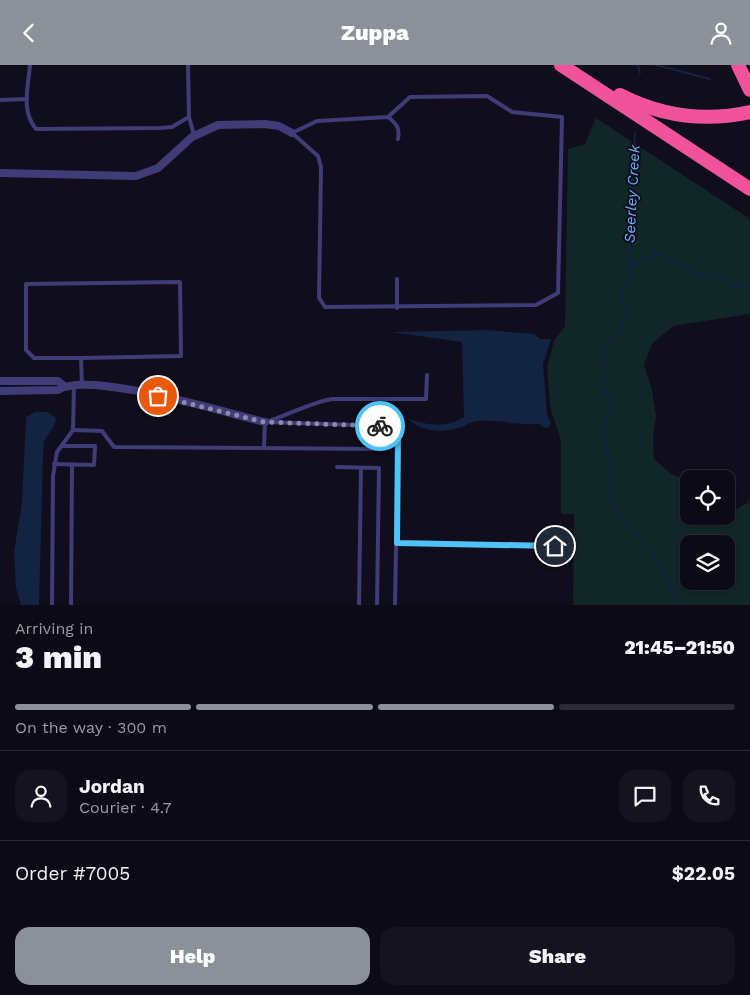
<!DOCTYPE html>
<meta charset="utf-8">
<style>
body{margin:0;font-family:"Work Sans",sans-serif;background:#15131f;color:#f1f3f6;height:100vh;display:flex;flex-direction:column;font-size:19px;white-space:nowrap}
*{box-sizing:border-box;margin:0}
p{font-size:16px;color:#9a9aa1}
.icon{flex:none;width:28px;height:28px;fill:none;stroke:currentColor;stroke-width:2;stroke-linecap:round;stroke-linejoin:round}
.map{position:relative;height:540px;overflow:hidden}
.panel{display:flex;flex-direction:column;background:#0c0a16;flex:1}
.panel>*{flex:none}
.tools{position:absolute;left:680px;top:405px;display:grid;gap:10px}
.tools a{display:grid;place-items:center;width:55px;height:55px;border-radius:10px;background:#0c0a16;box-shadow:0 1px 4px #0004,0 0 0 1px #2c2b35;font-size:25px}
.pin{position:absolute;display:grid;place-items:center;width:42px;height:42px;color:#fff;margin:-21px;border:2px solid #fff;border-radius:50%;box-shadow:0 1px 5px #0007}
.courier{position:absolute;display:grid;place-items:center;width:50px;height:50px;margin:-25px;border:4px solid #4fc3f7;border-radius:50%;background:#fff;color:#222;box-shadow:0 1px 6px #0007}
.overview em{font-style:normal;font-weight:800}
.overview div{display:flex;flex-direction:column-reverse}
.overview{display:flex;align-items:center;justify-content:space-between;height:85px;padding:0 15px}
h1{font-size:32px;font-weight:800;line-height:38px}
.bar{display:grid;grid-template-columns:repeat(4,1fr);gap:8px 5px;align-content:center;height:60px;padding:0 15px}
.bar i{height:6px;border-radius:4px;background:#2c2b35}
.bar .current{background:#8c9099}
.bar p{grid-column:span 4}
.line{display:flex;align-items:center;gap:12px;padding:0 15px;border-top:1px solid #2c2b35}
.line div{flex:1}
.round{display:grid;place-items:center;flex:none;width:52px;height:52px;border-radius:15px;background:#15131f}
.button{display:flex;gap:10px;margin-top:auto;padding:10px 15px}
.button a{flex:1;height:58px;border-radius:15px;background:#8c9099;color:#fff;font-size:20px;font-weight:800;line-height:58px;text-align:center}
.button a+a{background:#15131f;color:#f1f3f6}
header{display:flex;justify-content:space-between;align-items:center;height:65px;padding:0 15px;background:#8c9099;color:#fff;font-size:22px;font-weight:800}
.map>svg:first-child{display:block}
.green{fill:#112626;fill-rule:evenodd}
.water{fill:#122441}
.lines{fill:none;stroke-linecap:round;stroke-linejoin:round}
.stream{stroke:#122441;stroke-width:2}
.service{stroke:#3f3c78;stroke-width:4}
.minor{stroke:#3f3c78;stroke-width:8}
.motorway{stroke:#f0539c;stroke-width:14}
.done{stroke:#8f8aad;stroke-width:5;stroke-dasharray:0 9}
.route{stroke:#4fc3f7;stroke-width:6}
.labels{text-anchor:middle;stroke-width:4;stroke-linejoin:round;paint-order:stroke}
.water-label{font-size:15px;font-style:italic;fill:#64aef2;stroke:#100d1d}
</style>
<header><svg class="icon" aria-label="back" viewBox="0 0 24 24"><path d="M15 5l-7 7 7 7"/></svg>Zuppa<svg class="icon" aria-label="person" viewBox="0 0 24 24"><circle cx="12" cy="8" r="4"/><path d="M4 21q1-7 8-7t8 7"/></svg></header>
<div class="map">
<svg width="750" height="540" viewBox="0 0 750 540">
<rect width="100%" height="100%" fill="#100d1d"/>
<path class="green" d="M596,53L750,154V249L673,261L652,279L644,300L652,325L656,351L653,372L654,394L670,408L689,417V451H726V444L734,446L750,436V540H573L574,449H561V376L550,342L547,302L554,276L565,261L568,84L585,79ZM689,479H726V516H689Z"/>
<g class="water">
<path d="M488,265L534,269L540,274H551L543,299L547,349L551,359L549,362L545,363L539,359C518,361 495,353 473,357C468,358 464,362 459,363C441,368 420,367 408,353C425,361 449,363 464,352L462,277L391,267Z"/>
<polygon points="35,347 48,347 56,353 54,361 44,376 43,389 39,540 21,540 16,523 14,487 22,437 26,352"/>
</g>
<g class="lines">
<g class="stream">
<polyline points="638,0 640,8"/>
<polyline points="656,0 710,14"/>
<path d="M635,68L634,84L636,103L628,163L631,213C622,222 620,226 623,239L630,243V248L620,259L618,270L606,280L600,306L604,324L610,336L609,350L602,369L609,391L612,436L628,463L648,483L670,519L677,540"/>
<path d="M631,205C638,194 649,191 662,189L693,207L717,211L739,222L750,220"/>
</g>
<g class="service">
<path d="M30,0C28,23 21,46 36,64L160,63L172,62L189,52"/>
<polyline points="188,0 189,52 194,70"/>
<polyline points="0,35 27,34"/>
<path d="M388,52L410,32L487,31L512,47L562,52L558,228L536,240L325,242L319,233L321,102L318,91L292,68L317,56L388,52C397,59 400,63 398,74"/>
<polyline points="397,214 397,243"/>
<polyline points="81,293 34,293 26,285 26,219 180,217 181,291 81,293 82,320"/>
<path d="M269,356C290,349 310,338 332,334H426L427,310"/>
<polyline points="265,357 387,361 398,369 395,540"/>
<polyline points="73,365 102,366 114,382 377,384 378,360"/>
<polyline points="264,382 265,357"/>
<polyline points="54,399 94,400 95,381 62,381"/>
<polyline points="337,402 379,403 377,540"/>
<polyline points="397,478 555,481"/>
<polyline points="52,540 53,411 57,387 73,365 74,320"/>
<polyline points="71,540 72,399"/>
<polyline points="359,540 361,403"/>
</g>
<g class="minor">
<polyline points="0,108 136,111 158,103 192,72 218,60 265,59 279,61 292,68"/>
<polyline points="0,316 58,316 64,321"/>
<path d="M0,326L58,325C88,305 226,348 265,357"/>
</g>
<g class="motorway">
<polyline points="561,0 750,124"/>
<polyline points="738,0 750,25"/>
<path d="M620,30C661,51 705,57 750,47"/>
</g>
</g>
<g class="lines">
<polyline class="done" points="158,331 264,357 380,361"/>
<polyline class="route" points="380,361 387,361 398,369 397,478 555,481"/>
</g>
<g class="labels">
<g class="water-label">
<text transform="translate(632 129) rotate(-87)" y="5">Seerley Creek</text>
</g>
</g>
</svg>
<div class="tools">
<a><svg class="icon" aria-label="locate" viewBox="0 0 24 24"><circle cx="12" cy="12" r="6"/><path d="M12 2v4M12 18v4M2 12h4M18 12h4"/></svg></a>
<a><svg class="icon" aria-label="layers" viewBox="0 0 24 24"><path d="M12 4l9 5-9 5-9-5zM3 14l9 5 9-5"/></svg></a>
</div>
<div class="pin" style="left:158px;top:331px;background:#ea580c"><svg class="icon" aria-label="bag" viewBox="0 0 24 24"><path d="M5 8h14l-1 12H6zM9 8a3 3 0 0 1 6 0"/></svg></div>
<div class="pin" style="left:555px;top:481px;background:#1f2937"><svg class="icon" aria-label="home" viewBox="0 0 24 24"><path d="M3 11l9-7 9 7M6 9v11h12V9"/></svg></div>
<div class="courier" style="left:380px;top:361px"><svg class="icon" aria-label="bike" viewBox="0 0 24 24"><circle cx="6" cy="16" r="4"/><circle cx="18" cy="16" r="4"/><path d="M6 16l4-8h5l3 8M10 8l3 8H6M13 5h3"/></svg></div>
</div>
<section class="panel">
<div class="overview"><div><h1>3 min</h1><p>Arriving in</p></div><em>21:45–21:50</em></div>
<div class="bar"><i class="current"></i><i class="current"></i><i class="current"></i><i></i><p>On the way · 300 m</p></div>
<div class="line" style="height:90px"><a class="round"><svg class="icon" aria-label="person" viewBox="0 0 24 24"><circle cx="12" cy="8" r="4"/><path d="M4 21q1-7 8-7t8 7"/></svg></a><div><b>Jordan</b><p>Courier · 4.7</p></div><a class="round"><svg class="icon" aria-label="chat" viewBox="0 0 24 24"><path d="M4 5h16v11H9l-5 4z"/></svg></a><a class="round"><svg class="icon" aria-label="phone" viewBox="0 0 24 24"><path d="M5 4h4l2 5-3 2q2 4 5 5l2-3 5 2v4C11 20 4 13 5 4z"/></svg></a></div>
<div class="line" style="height:65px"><div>Order #7005</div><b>$22.05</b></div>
<div class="button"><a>Help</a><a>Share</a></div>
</section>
